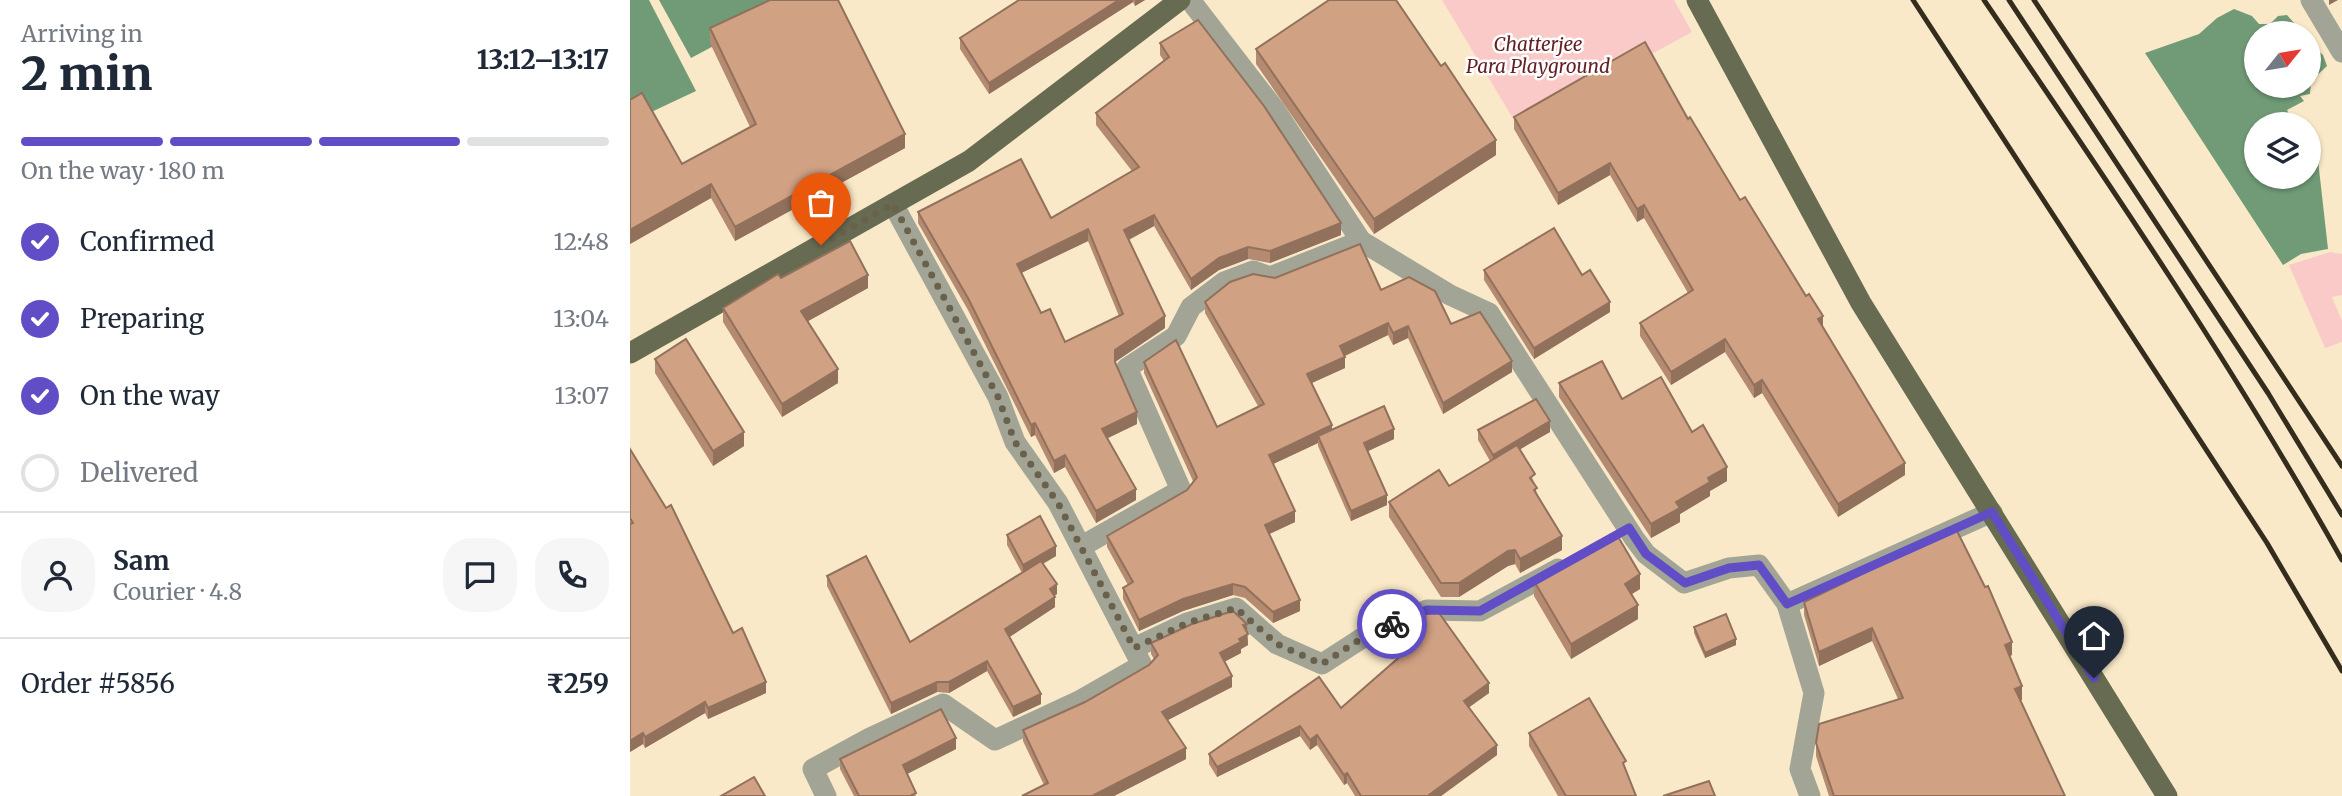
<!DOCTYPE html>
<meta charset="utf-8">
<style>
body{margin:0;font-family:Merriweather,serif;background:#f6f6f7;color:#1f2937;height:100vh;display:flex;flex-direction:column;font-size:26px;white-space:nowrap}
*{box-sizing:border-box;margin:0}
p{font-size:23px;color:#747a83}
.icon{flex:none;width:38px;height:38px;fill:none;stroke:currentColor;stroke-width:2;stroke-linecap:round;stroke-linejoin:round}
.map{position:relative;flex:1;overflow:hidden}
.details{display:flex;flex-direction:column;background:#fff;width:630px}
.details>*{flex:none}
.needle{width:46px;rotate:60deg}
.buttons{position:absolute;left:1614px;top:21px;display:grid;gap:14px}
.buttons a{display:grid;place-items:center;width:77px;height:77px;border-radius:50%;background:#fff;box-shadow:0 2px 5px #0004;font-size:35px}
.pin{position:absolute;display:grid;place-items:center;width:60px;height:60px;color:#fff;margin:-72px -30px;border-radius:50% 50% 50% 0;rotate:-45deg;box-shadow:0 0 7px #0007}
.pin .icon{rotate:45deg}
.courier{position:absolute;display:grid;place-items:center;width:70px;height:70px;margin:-35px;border:5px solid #614dc5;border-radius:50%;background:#fff;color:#222;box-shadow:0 2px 9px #0007}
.head em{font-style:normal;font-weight:800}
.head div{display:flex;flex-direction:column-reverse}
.head{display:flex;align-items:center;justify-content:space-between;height:119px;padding:0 21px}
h1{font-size:46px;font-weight:800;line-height:52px}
.bar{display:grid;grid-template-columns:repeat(4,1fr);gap:10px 7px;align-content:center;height:84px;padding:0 21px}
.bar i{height:9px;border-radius:5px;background:#e0e1e3}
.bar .active{background:#614dc5}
.bar p{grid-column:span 4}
.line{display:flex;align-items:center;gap:18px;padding:0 21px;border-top:2px solid #e0e1e3}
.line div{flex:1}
.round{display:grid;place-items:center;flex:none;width:74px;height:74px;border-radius:28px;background:#f6f6f7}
ol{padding:0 21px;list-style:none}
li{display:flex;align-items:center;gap:21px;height:77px}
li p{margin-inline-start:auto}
li .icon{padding:7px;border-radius:50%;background:#614dc5;color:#fff;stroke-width:4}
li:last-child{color:#747a83}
li i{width:38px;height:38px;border:4px solid #e0e1e3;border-radius:50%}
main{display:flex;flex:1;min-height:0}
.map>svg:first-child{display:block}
.green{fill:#f9cac8}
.water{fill:#719b77}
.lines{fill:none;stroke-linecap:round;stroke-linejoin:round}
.minor{stroke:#a2a596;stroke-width:21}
.major{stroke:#666b51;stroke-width:21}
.rail{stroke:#342d1e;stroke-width:5}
.wall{fill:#b48a71;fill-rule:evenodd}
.shaded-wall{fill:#92715c}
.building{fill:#d1a183;stroke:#92715c;stroke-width:2;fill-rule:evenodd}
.done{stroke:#6a614d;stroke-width:7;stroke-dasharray:0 12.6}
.route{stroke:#614dc5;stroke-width:9}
.labels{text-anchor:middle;stroke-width:5;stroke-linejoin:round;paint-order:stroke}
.park-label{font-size:19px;font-style:italic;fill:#641f22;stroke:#fff}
</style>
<main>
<section class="details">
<div class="head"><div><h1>2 min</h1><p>Arriving in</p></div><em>13:12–13:17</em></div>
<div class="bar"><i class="active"></i><i class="active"></i><i class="active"></i><i></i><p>On the way · 180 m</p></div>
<ol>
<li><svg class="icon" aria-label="check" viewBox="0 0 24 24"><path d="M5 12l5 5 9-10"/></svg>Confirmed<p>12:48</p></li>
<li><svg class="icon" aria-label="check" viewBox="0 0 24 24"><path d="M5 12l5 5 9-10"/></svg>Preparing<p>13:04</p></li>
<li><svg class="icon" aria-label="check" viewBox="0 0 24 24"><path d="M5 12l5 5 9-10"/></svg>On the way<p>13:07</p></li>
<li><i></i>Delivered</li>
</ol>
<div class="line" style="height:126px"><a class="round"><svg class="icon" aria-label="person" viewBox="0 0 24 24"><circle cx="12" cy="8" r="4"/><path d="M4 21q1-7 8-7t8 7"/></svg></a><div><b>Sam</b><p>Courier · 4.8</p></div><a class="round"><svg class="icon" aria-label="chat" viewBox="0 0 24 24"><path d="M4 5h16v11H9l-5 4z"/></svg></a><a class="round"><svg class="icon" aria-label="phone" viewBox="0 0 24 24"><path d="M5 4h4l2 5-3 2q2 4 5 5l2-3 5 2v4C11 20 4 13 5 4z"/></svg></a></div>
<div class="line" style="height:91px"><div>Order #5856</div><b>₹259</b></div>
</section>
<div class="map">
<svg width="1712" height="796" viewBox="0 0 1712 796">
<rect width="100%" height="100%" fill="#fae9c8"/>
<g class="green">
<polygon points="812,0 1044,0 1062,32 888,127"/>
<polygon points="1700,252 1712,254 1712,295 1702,297 1712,321 1712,342 1695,348 1659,265"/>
</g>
<g class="water">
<polygon points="0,0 19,0 66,91 0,122"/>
<polygon points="29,0 170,0 61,58"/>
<polygon points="1604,9 1622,16 1629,24 1640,24 1648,16 1657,15 1673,33 1626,33 1626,86 1678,86 1678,41 1693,55 1697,66 1681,81 1680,94 1670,96 1674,101 1657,110 1664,124 1626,124 1626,177 1678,177 1678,137 1687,151 1698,249 1671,254 1653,265 1515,53 1569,34 1587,18"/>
</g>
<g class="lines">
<g class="minor">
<polyline points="560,0 645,110 731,241 820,295 859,313 1004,538 1016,554 1054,583 1099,568 1129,565 1157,604 1184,693 1170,769 1180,796"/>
<polyline points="1681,0 1712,52"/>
<polyline points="452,546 551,490 497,368 546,336 561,307 594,282 623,271 640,277 731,241"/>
<polyline points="1157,604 1362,512"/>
<polyline points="504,648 557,623 606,608 647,644 692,664 740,633 797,610 850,611 928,569"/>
<polyline points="196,796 183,769 240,738 313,704 365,740 449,701 512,665 428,503 385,442 368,397 263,204"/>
</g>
<g class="major">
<polyline points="1067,0 1231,303 1537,796"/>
<polyline points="0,353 339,161 550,0"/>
</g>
<g class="rail">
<polyline points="1283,0 1637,543 1712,671"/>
<path d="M1354,0C1479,183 1604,367 1712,560"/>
<polyline points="1379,0 1638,393 1712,515"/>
<polyline points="1404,0 1712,466"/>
</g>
</g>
<g class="wall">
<polygon points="389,0 515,0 505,6 503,2 359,94 330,49 330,38"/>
<polygon points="80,28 275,148 105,241 81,198 0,244 0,100 52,164 120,127 80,43"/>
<path d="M530,43L711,235L640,263L618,259L589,270L561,290L524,226L499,240L535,328L485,362L507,424L477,438L506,500L466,523L435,467L424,473L405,435L401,437L338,310L288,223V212L421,218L502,171L466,125V113L534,61L530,55ZM458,241L489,316L435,342L411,313L391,273Z"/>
<polygon points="626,49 866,155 744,234 626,64"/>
<polygon points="884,117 1058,119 1193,327 1275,475 1208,517 1132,393 1124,398 1095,352 1041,385 1010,336 1010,323 1058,293 1014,218 1007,222 980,175 928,205 884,129"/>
<polygon points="854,270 952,275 980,312 904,359 854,280"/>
<polygon points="151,278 238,288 178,321 208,383 152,417 93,322 93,308"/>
<polygon points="645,278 751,290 821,324 882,372 813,414 778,338 763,345 758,335 715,356 715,368 682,383 702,430 764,439 738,451 757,505 721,521 688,446 688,443 643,464 665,522 639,534 670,611 643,623 615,598 603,595 553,611 509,631 493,599 493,588 498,585 477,547 477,536 557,490 563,481 514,373 514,362 587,427 628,406 575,313 575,302"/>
<polygon points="25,359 114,446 83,466 25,373"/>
<polygon points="929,383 992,399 1062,432 1097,481 1080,491 1080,496 1050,514 1050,522 1021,538 929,397"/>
<polygon points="848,430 920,432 889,449 905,484 907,495 932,550 890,573 885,564 878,566 829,597 811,597 759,517 759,502 819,486 860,461 848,440"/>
<polygon points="0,449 136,693 78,719 75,713 15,748 13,744 0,752"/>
<polygon points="377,535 426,556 413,564 427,594 424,596 425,607 379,637 411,704 383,717 357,671 319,693 307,692 261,714 197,586 197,576 280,642 392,573 377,545"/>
<polygon points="904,581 1010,589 1002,594 1008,619 941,659 904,596"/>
<polygon points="1174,602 1382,655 1380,656 1392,700 1390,700 1435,796 1199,796 1186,756 1186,743 1268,699 1242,641 1189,666 1174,615"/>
<polygon points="1064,627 1106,645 1075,658 1064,633"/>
<polygon points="617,633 618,645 611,649 611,653 594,662 602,687 538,720 556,759 484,796 392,796 414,785 393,741 393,730 455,702 519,665 524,659 521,654 521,643"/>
<polygon points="761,635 859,693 839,707 867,755 811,796 725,796 717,783 714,785 687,745 680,750 670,736 587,777 579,764 579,754 711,708 770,657 761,645"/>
<polygon points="899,733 996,772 1006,796 928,796 899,746"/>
<polygon points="326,749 277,774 286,796 224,796 210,769 210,759"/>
</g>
<g class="shaded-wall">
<polygon points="489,0 503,0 503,2 359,94 359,83"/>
<polygon points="505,0 515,0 505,6"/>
<polygon points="1699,0 1708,0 1699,5"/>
<polygon points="275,134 275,148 105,241 105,227"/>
<polygon points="866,140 866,155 744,234 744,219"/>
<polygon points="980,163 980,175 928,205 928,193"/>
<polygon points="81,184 81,198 0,244 0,230"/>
<polygon points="1014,205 1014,218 1007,222 1007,209"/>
<polygon points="524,215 524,226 494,242 494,230"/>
<polygon points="711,223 711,235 640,263 640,251"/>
<polygon points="458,229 458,241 387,275 387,264"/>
<polygon points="618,247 618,259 589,270 561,290 561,279 589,258"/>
<polygon points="238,275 238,288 171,325 171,311"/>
<polygon points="980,302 980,312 904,359 904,348"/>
<polygon points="535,316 535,328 485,362 485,350"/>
<polygon points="1193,316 1193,328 1188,319"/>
<polygon points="758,323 758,335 710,358 710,346"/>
<polygon points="778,326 778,338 763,345 763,333"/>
<polygon points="1095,339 1095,352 1041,385 1041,372"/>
<polygon points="715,357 715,368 677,385 677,374"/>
<polygon points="882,361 882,372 813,414 813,403"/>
<polygon points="208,369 208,383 152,417 152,404"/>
<polygon points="1132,380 1132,393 1124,398 1124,385"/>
<polygon points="507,412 507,424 472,441 472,429"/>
<polygon points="920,421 920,432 863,465 863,455"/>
<polygon points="405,423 405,435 401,437 401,425"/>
<polygon points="702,425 702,436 688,436 688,443 639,466 639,455"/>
<polygon points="764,429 764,439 734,453 734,443"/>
<polygon points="114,432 114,446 83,466 83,451"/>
<polygon points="435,455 435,467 424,473 424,461"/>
<polygon points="1275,463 1275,475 1208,517 1208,504"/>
<polygon points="1097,467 1097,481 1080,491 1080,496 1050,514 1050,522 1021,538 1021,524 1046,502 1078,478"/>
<polygon points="506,489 506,500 466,523 466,511"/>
<polygon points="757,495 757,505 721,521 721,511"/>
<polygon points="665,511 665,522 635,536 635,525"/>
<polygon points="932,536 932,550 890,573 890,559"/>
<polygon points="426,546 426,556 393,575 393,565"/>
<polygon points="885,550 885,564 878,566 829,597 829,583 878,551"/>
<polygon points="1010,574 1010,589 995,598 995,584"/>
<polygon points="427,584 427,594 420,599 420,589"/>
<polygon points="603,584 603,595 553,611 509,631 509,620 553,599"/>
<polygon points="425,597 425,607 375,640 375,629"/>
<polygon points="670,600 670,611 643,623 643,612"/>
<polygon points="1008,605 1008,619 941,659 941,644"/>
<polygon points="617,624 618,645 611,649 611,653 590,664 590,653 613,625"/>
<polygon points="1242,628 1242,641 1189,666 1189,652"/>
<polygon points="1106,639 1106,645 1075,658 1075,653"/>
<polygon points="1382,642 1382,655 1375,658 1375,645"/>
<polygon points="357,661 357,671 319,693 319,682"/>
<polygon points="602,676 602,687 532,723 532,712"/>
<polygon points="136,682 136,693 78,719 78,708"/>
<polygon points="307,682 307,692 261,714 261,703"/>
<polygon points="859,683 859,693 834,711 834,701"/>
<polygon points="1392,686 1392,700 1385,702 1385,689"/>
<polygon points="411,694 411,704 383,717 383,707"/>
<polygon points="75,702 75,713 15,748 15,737"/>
<polygon points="670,726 670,736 587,777 587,767"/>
<polygon points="13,733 13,744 0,752 0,741"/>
<polygon points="687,735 687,745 680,750 680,740"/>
<polygon points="326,738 326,749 273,776 273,765"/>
<polygon points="867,745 867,755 811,796 799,796"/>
<polygon points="556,748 556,759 484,796 462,796"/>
<polygon points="717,773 717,783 714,785 714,775"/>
</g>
<g class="building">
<polygon points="140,0 208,0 275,134 105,227 81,184 0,230 0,100 12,93 52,164 126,124 80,28"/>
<polygon points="389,0 489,0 359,83 330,38"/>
<polygon points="699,0 766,0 811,66 815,63 866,140 744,219 626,49"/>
<path d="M568,20L634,106L711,223L640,251L618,247L589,258L561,279L524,215L494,230L535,316L485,350V362L507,412L472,429L506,489L466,511L435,455L424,461L405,423L401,425L338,298L288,212L391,159L421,218L509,167L466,113L539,57L530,43ZM458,229L493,314L435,342L420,309L411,313L387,264Z"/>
<polygon points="1015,42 1058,119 1060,117 1110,200 1115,197 1176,296 1179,294 1193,316 1188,319 1275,463 1208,504 1132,380 1124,385 1095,339 1041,372 1010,323 1063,290 1014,205 1007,209 980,163 928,193 884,117"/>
<polygon points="924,228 952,275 960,270 980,302 904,348 854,270"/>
<polygon points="220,241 238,275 171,311 208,369 152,404 93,308 148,274 151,278"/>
<polygon points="730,244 751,290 779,277 805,291 821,324 850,312 882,361 813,403 778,326 763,333 758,323 710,346 715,357 677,374 702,425 639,455 665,511 635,525 670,600 643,612 615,587 603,584 553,599 509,620 493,588 503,582 477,536 557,490 567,477 514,362 546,340 587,427 634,404 575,302 600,282 623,274 645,278"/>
<polygon points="56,339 114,432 83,451 25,359"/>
<polygon points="972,361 992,399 1031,377 1062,432 1073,425 1097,467 1078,478 1080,482 1046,502 1050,508 1021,524 929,383"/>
<polygon points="906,399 920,421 863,455 848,430"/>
<polygon points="754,406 764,429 734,443 757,495 721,511 688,436"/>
<polygon points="887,445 905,474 900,478 907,488 904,490 932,536 890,559 885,550 878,551 829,583 811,583 759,502 809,470 819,486"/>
<polygon points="0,449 36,508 41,505 103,633 112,628 136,682 78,708 75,702 15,737 13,733 0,741 0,524 3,523 0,518"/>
<polygon points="410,516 426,546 393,565 377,535"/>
<polygon points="1326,529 1355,587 1358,586 1382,642 1375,645 1392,686 1385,689 1435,796 1204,796 1186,743 1189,724 1273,698 1242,628 1189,652 1174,602"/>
<polygon points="987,535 1010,574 995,584 1008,605 941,644 904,581"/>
<polygon points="236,556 280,642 411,561 427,584 420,589 425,597 375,629 411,694 383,707 357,661 319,682 307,682 261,703 197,576"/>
<polygon points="603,611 617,624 613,625 618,634 609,639 611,642 590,653 602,676 532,712 556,748 462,796 392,796 418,783 393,730 455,702 519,665 528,655 521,643 562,624"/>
<polygon points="799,613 809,613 859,683 834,701 867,745 799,795 799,796 731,796 717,773 714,775 687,735 680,740 670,726 587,767 579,754 689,677 711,708 774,653 761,635 781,621"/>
<polygon points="1096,614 1106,639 1075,653 1064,627"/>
<polygon points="959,698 996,761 993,763 1006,796 936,796 899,733"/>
<polygon points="311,709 326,738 273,765 286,793 280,796 229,796 210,759"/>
<polygon points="124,777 135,796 91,796"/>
<polygon points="1079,781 1085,796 1033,796"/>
</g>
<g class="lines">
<polyline class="done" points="191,245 263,204 368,397 385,442 428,503 504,648 557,623 606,608 647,644 692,664 740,633 762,624"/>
<polyline class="route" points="762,624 797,610 850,611 999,528 1016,554 1055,583 1099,568 1129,565 1157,604 1362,512 1464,678"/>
</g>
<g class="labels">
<g class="park-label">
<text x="908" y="51">Chatterjee<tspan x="908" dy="22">Para Playground</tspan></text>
</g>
</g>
</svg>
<div class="buttons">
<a><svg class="needle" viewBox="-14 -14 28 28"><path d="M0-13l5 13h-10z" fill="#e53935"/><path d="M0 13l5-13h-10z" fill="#747a83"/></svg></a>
<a><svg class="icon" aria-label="layers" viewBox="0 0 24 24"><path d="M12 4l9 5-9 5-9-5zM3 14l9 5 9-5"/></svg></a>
</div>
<div class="pin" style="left:191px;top:245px;background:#ea580c"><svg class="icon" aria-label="bag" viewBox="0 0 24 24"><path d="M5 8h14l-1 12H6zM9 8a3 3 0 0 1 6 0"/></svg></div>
<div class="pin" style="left:1464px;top:678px;background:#1f2937"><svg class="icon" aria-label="home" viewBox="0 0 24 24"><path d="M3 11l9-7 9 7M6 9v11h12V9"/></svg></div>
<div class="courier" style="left:762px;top:624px"><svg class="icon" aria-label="bike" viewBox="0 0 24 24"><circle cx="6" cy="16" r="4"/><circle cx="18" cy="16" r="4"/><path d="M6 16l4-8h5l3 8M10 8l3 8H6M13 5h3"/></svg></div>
</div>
</main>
